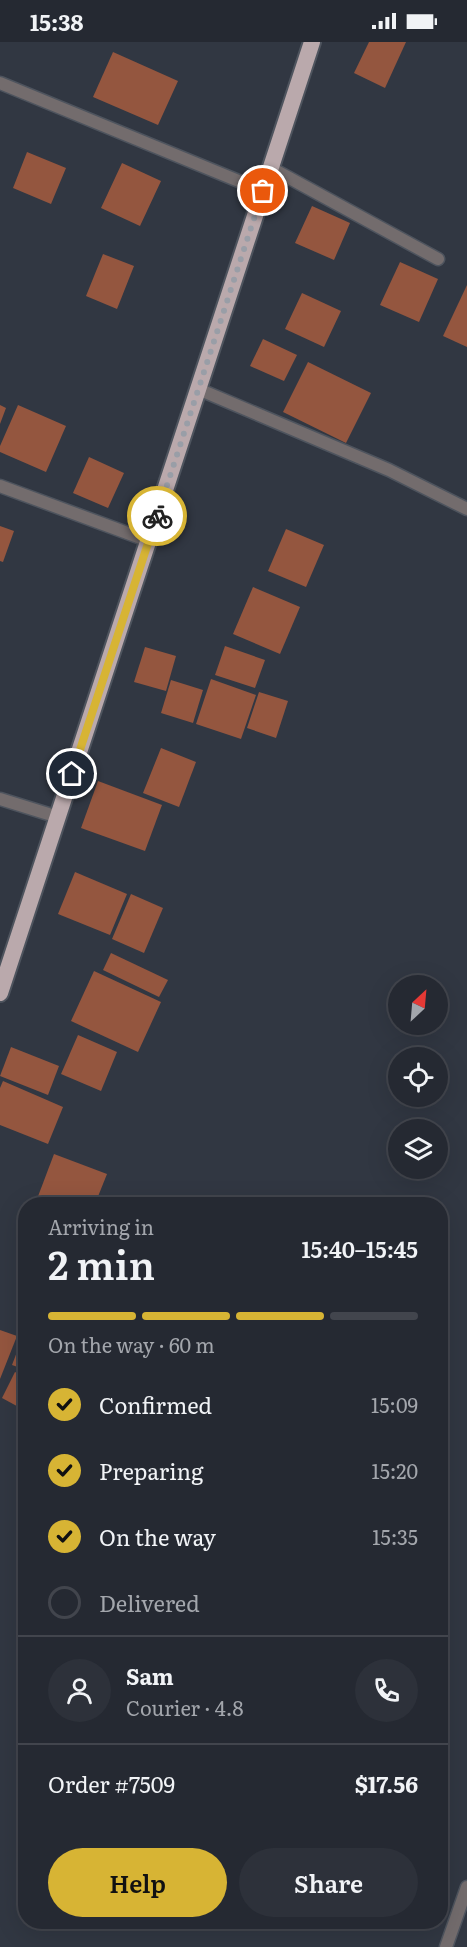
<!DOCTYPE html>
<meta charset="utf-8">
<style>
body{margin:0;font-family:Literata,serif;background:#2d313a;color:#f1f3f6;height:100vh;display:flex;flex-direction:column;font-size:22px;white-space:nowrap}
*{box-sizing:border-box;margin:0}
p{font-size:20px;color:#a3a6ac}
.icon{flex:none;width:33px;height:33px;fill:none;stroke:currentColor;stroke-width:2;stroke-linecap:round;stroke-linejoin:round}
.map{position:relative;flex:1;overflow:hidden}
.panel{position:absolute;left:18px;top:1155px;width:430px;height:732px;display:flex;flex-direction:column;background:#252932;border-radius:24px;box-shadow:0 6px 24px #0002,0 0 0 2px #42454d}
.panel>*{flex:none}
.needle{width:39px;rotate:26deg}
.controls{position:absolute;left:388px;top:933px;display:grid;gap:12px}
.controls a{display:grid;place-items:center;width:60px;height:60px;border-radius:50%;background:#252932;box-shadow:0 6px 24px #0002,0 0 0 2px #42454d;font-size:30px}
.pin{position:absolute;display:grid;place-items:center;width:51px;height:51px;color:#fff;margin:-26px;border:3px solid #fff;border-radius:50%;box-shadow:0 2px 6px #0007}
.courier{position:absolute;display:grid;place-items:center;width:60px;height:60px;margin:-30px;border:4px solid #d7b434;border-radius:50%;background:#fff;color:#222;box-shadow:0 2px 8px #0007}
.overview em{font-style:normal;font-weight:600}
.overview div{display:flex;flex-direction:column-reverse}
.overview{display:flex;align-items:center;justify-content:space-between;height:102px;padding:0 30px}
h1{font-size:39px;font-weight:600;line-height:45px}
.bar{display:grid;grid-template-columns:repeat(4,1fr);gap:9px 6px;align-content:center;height:72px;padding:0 30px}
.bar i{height:8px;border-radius:4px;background:#42454d}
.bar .current{background:#d7b434}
.bar p{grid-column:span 4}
.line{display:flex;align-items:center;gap:15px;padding:0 30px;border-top:2px solid #42454d}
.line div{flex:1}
.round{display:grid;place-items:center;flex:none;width:63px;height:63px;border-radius:32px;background:#2d313a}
ol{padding:0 30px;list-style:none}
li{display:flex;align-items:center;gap:18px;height:66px}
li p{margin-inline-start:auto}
li .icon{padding:6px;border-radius:50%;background:#d7b434;color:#111;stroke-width:4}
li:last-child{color:#a3a6ac}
li i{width:33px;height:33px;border:3px solid #42454d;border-radius:50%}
.button{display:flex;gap:12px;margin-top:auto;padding:12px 30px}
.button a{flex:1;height:69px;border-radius:36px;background:#d7b434;color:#111;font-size:24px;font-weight:600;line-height:69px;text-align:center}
.button a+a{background:#2d313a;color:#f1f3f6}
.status{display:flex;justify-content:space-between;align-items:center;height:42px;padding:0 30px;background:#252932;direction:ltr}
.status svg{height:16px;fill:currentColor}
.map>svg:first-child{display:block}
.building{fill:#94563f}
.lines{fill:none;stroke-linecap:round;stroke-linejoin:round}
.minor-casing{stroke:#4e545e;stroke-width:15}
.trunk-casing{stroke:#4e545e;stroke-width:20}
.minor{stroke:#736c6d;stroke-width:12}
.trunk{stroke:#baa9ac;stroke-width:16}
.done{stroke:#999ea7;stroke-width:6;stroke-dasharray:0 10.8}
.route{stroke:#d7b434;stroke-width:8}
</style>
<div class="status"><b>15:38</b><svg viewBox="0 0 49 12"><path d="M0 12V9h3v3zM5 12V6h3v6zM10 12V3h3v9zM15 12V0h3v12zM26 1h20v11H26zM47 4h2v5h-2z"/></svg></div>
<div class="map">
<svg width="467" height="1905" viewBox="0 0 467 1905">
<rect width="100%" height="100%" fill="#313742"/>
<g class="building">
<polygon points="369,0 406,0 385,46 354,31"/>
<polygon points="113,10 178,39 158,83 93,55"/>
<polygon points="27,110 66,126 51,162 13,146"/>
<polygon points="122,121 161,139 140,184 101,166"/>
<polygon points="312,164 350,181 334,218 295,201"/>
<polygon points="103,212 134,224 117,267 86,254"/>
<polygon points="400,220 438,237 419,280 380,263"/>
<polygon points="467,243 467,305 443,294"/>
<polygon points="302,251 341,269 324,305 285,287"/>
<polygon points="263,297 297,313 284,339 250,324"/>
<polygon points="308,320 371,351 346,401 283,370"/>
<polygon points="0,363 6,366 0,382"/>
<polygon points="18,363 66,384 46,430 0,410 0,404"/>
<polygon points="89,415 124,431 108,466 73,451"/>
<polygon points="0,484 14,489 3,520 0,519"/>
<polygon points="286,487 324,503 306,545 268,529"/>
<polygon points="253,545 300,565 280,612 233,592"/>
<polygon points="225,604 265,618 255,646 215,633"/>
<polygon points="145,605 176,614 166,649 134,640"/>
<polygon points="211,637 256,653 241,697 196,682"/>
<polygon points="171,638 203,648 193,681 161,671"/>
<polygon points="259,650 288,659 276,696 247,686"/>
<polygon points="161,706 196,720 179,765 143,751"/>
<polygon points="98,739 162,763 145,809 81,786"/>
<polygon points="75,830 127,852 110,893 58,872"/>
<polygon points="131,852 163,866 144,911 112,897"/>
<polygon points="111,911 168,938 159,955 103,928"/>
<polygon points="94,929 161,960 138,1010 71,979"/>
<polygon points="78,993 117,1010 101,1049 61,1032"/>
<polygon points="11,1005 59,1024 48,1053 0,1034"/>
<polygon points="3,1039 63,1065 48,1102 0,1083 0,1046"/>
<polygon points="54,1112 107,1132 95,1162 52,1162 37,1157"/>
<polygon points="0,1288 17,1294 0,1337"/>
<polygon points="25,1289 26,1289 26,1328 12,1323"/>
<polygon points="15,1330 26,1336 26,1369 2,1356"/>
</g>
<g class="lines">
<g class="minor-casing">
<g id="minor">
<polyline points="0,41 263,149"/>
<polyline points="271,126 438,217"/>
<polyline points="198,347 389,428 467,467"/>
<polyline points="0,444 149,499"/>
<polyline points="0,757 58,775"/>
<polyline points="446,1905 467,1845"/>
</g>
</g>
<g class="trunk-casing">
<polyline id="trunk" points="0,951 312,0"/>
</g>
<use href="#minor" class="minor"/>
<use href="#trunk" class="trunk"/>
</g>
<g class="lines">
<polyline class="done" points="157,474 263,149"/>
<polyline class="route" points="72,732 157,474"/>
</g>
</svg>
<div class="controls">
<a><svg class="needle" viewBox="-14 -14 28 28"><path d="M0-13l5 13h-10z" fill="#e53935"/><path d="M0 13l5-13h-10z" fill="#a3a6ac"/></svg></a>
<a><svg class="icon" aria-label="locate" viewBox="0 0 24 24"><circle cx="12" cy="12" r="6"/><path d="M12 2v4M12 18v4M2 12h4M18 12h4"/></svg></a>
<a><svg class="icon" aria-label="layers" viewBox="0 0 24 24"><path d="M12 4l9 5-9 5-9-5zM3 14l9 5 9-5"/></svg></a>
</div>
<div class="pin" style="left:263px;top:149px;background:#ea580c"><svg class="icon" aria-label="bag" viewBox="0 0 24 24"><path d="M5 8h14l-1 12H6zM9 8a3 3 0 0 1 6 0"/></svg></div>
<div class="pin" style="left:72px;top:732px;background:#1f2937"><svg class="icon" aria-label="home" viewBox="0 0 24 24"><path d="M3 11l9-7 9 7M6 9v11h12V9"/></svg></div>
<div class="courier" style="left:157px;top:474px"><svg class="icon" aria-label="bike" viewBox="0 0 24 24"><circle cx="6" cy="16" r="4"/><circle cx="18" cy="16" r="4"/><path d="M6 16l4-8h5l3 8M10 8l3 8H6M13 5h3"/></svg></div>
<section class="panel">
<div class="overview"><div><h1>2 min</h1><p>Arriving in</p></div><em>15:40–15:45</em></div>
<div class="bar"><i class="current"></i><i class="current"></i><i class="current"></i><i></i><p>On the way · 60 m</p></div>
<ol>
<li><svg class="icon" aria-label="check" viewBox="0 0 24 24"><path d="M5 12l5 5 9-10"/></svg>Confirmed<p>15:09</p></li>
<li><svg class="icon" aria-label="check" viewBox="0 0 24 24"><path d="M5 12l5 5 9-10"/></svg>Preparing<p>15:20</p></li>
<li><svg class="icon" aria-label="check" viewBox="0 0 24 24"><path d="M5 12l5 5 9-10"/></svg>On the way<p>15:35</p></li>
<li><i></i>Delivered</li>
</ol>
<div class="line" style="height:108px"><a class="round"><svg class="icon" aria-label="person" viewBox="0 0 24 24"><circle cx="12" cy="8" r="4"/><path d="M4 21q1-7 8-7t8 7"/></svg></a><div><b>Sam</b><p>Courier · 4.8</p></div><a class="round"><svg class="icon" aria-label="phone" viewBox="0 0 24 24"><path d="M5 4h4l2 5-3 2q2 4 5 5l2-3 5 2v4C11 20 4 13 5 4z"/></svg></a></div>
<div class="line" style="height:78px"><div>Order #7509</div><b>$17.56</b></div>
<div class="button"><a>Help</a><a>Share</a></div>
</section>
</div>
